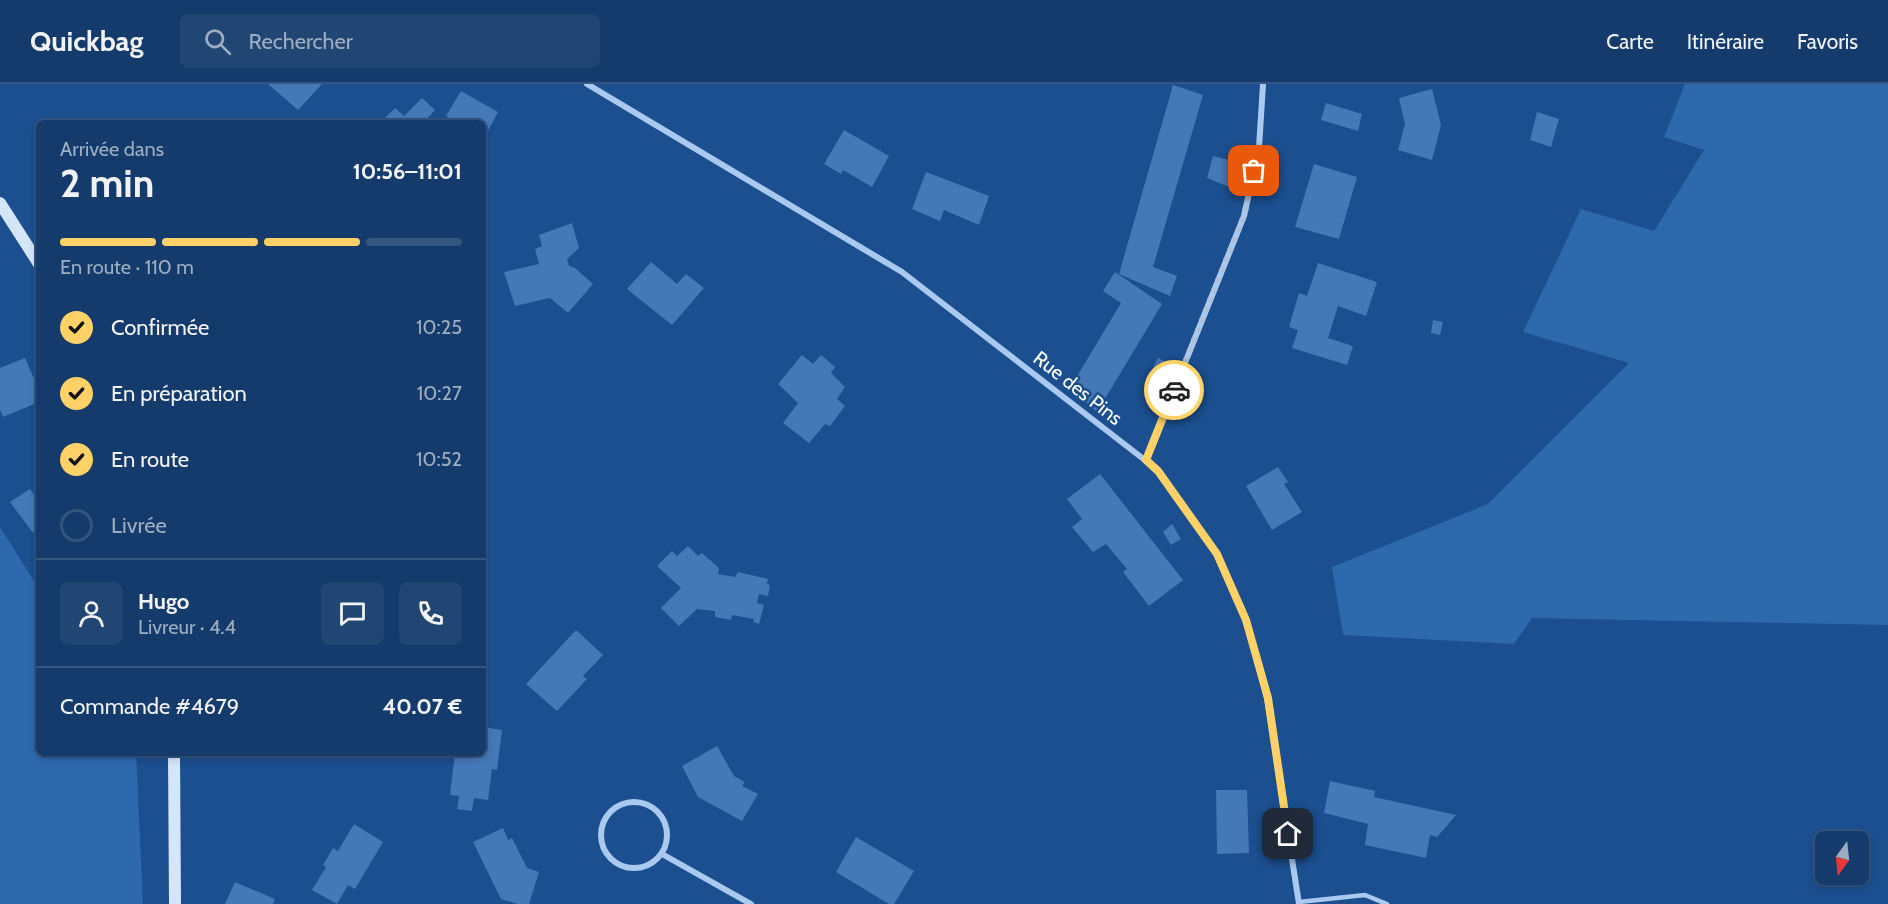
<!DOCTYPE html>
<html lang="fr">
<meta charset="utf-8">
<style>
body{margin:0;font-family:Cabin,sans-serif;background:#214673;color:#f1f3f6;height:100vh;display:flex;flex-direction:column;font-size:22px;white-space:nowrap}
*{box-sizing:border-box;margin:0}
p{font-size:20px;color:#9dadc1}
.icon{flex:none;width:33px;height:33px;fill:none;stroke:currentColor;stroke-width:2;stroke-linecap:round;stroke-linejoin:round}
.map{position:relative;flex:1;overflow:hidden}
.panel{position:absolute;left:36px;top:36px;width:450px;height:636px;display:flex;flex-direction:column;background:#143b6b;border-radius:9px;box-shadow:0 3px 9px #0003,0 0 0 2px #33557e}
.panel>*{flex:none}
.needle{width:39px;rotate:195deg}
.controls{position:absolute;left:1815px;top:747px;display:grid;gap:12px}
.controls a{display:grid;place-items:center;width:54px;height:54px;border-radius:9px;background:#143b6b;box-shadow:0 3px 9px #0003,0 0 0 2px #33557e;font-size:30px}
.pin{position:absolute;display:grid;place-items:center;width:51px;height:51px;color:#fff;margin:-26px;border-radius:12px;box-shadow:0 3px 9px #0006}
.courier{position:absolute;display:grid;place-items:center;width:60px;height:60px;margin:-30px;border:4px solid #ffd166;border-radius:50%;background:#fff;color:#222;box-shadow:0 2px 8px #0007}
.head em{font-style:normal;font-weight:700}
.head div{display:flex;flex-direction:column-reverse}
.head{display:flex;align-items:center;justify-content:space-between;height:102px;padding:0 24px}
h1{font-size:39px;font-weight:700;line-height:45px}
.bar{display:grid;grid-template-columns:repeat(4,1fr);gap:9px 6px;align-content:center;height:72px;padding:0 24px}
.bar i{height:8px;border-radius:4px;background:#33557e}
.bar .on{background:#ffd166}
.bar p{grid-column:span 4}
.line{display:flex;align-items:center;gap:15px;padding:0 24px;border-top:2px solid #33557e}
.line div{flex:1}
.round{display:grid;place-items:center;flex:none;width:63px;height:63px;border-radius:9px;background:#214673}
ol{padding:0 24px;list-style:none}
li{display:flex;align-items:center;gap:18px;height:66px}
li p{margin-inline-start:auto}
li .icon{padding:6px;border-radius:50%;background:#ffd166;color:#111;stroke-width:4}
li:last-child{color:#9dadc1}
li i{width:33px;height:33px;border:3px solid #33557e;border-radius:50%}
header{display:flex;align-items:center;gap:36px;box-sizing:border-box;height:84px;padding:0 30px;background:#143b6b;border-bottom:2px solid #33557e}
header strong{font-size:28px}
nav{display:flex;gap:33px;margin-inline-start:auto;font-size:21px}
.search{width:420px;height:54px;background:#214673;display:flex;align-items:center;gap:15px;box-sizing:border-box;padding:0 21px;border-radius:9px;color:#9dadc1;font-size:22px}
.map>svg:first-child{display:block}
.green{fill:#2e69ad}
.building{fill:#4478b7}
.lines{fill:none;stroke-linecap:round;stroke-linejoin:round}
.service{stroke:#a9c9ee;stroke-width:4.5}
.minor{stroke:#a9c9ee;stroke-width:6}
.secondary{stroke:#d6e6fa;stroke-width:12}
.done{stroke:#afc1d8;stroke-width:6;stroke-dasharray:0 10.8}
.route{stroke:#ffd166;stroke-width:8}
.labels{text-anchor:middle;stroke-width:5;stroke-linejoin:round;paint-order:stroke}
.street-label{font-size:20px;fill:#fff;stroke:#1b4f8f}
</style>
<header>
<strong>Quickbag</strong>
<div class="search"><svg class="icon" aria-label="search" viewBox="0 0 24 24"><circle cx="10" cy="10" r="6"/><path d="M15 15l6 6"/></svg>Rechercher</div>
<nav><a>Carte</a><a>Itinéraire</a><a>Favoris</a></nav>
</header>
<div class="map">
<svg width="1888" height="820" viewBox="0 0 1888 820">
<rect width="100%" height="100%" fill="#1b4f8f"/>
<g class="green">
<polygon points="1685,0 1888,0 1888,541 1532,534 1514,560 1343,551 1332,483 1488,420 1629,279 1523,248 1581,125 1654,147 1704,66 1664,53"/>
<polygon points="0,443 39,505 39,669 136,669 143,820 0,820"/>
</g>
<g class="building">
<polygon points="268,0 322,0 298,26"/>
<polygon points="1173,1 1203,11 1153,183 1177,192 1170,212 1119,190"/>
<polygon points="1432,5 1441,41 1432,76 1398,66 1405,40 1399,14"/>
<polygon points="461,7 498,28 483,56 483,39 457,39 446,32"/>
<polygon points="422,14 435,26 423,39 384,39 382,37 395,24 404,32"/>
<polygon points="1326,19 1362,30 1358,47 1321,36"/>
<polygon points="1537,28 1559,35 1551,63 1530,56"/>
<polygon points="844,46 889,72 872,103 843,86 841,90 824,80"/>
<polygon points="1213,72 1238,78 1229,103 1207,94"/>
<polygon points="1314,80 1357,93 1339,155 1295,143"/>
<polygon points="926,88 989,112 979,141 944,126 940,137 912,125"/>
<polygon points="572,139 579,164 567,175 569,182 575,184 593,200 568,229 550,214 515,222 504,188 539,180 535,165 542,162 539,151"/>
<polygon points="651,178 677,200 686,190 704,204 672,241 627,205"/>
<polygon points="1318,179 1377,198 1366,232 1338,222 1328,254 1353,262 1347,281 1292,264 1298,246 1289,243 1299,209 1307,212"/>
<polygon points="1115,188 1162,220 1097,328 1070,304 1121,219 1103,207"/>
<polygon points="1433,236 1443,238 1440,251 1431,249"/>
<polygon points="802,271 813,280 821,271 835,283 831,289 845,303 837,315 845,322 830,342 825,340 809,359 783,339 798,319 778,300"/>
<polygon points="25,274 39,306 39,318 3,333 0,326 0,284"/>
<polygon points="1158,274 1166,278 1162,288 1153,283"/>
<polygon points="1278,383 1288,398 1284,400 1302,428 1272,446 1246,402"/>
<polygon points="1100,390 1183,496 1149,522 1123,488 1127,485 1106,460 1093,468 1072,443 1082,435 1067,415"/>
<polygon points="30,405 39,417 39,444 33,449 10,418"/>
<polygon points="1172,440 1181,455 1171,461 1163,448"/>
<polygon points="688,462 698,472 702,469 719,484 718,490 735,493 738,488 768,495 767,500 770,501 768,512 759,510 757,519 764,521 759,540 753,538 754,535 732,531 731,536 715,533 715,527 697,525 679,542 661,524 681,504 657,482 672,467 677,472"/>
<polygon points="576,546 603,571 583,592 587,595 557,627 526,600"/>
<polygon points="483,643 502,646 497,686 492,685 488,716 474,714 472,727 457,725 459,712 450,711 455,669 483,669"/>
<polygon points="717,662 734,692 745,698 742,702 758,710 742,737 698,713 682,682"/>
<polygon points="1330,697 1375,707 1374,713 1456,731 1437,753 1430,751 1426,774 1365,761 1368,740 1324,729"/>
<polygon points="1216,706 1247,706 1249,769 1217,770"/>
<polygon points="354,740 383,758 355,805 348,801 337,820 312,806 326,783 323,781 333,764 338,767"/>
<polygon points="503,744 508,756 512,754 527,784 539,788 529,820 518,820 501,815 473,758"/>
<polygon points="856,753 914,787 894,820 889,820 836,788"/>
<polygon points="235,798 275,815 273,820 225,820"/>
</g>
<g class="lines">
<polyline class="service" points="1299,818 1365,811 1387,820"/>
<g class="minor">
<polyline points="587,0 902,188 1159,387 1217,470 1246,536 1267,614 1299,820"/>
<polyline points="1146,376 1244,132 1259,64 1263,0"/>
<circle cx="634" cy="751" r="33"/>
<polyline points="662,770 751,820"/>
</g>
<g class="secondary">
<polyline points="0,119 39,180"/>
<polyline points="174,669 175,820"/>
</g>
</g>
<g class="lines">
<polyline class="done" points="1174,306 1244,132 1254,87"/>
<polyline class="route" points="1174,306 1146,376 1158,387 1217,470 1246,536 1268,614 1288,750"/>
</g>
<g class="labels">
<g class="street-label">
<text transform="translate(1078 304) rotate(38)" y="7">Rue des Pins</text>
</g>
</g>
</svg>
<div class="controls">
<a><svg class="needle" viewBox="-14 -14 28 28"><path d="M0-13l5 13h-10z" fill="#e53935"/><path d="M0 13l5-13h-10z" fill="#9dadc1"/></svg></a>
</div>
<div class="pin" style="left:1254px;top:87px;background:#ea580c"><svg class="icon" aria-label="bag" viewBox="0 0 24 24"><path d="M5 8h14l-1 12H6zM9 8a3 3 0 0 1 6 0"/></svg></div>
<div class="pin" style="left:1288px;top:750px;background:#1f2937"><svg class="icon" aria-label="home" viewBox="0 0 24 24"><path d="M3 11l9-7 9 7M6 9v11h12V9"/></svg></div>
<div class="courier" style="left:1174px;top:306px"><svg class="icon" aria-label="car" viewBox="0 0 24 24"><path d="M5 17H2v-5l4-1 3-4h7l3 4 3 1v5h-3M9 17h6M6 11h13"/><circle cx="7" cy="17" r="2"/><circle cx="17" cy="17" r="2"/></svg></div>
<section class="panel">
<div class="head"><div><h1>2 min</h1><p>Arrivée dans</p></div><em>10:56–11:01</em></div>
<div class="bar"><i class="on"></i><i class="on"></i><i class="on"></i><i></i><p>En route · 110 m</p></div>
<ol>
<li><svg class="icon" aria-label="check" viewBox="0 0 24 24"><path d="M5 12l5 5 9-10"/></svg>Confirmée<p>10:25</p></li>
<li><svg class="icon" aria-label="check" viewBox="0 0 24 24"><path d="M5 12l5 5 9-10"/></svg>En préparation<p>10:27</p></li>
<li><svg class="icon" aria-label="check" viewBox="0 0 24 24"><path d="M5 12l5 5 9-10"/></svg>En route<p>10:52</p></li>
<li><i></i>Livrée</li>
</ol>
<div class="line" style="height:108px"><a class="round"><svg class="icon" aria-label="person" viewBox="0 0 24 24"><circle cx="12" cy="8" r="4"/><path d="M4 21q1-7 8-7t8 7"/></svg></a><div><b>Hugo</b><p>Livreur · 4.4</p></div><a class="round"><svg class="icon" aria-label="chat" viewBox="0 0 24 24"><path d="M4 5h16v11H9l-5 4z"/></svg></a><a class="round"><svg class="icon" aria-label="phone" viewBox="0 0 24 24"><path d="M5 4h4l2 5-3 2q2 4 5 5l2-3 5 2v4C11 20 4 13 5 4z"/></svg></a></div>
<div class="line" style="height:78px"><div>Commande #4679</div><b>40.07 €</b></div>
</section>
</div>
